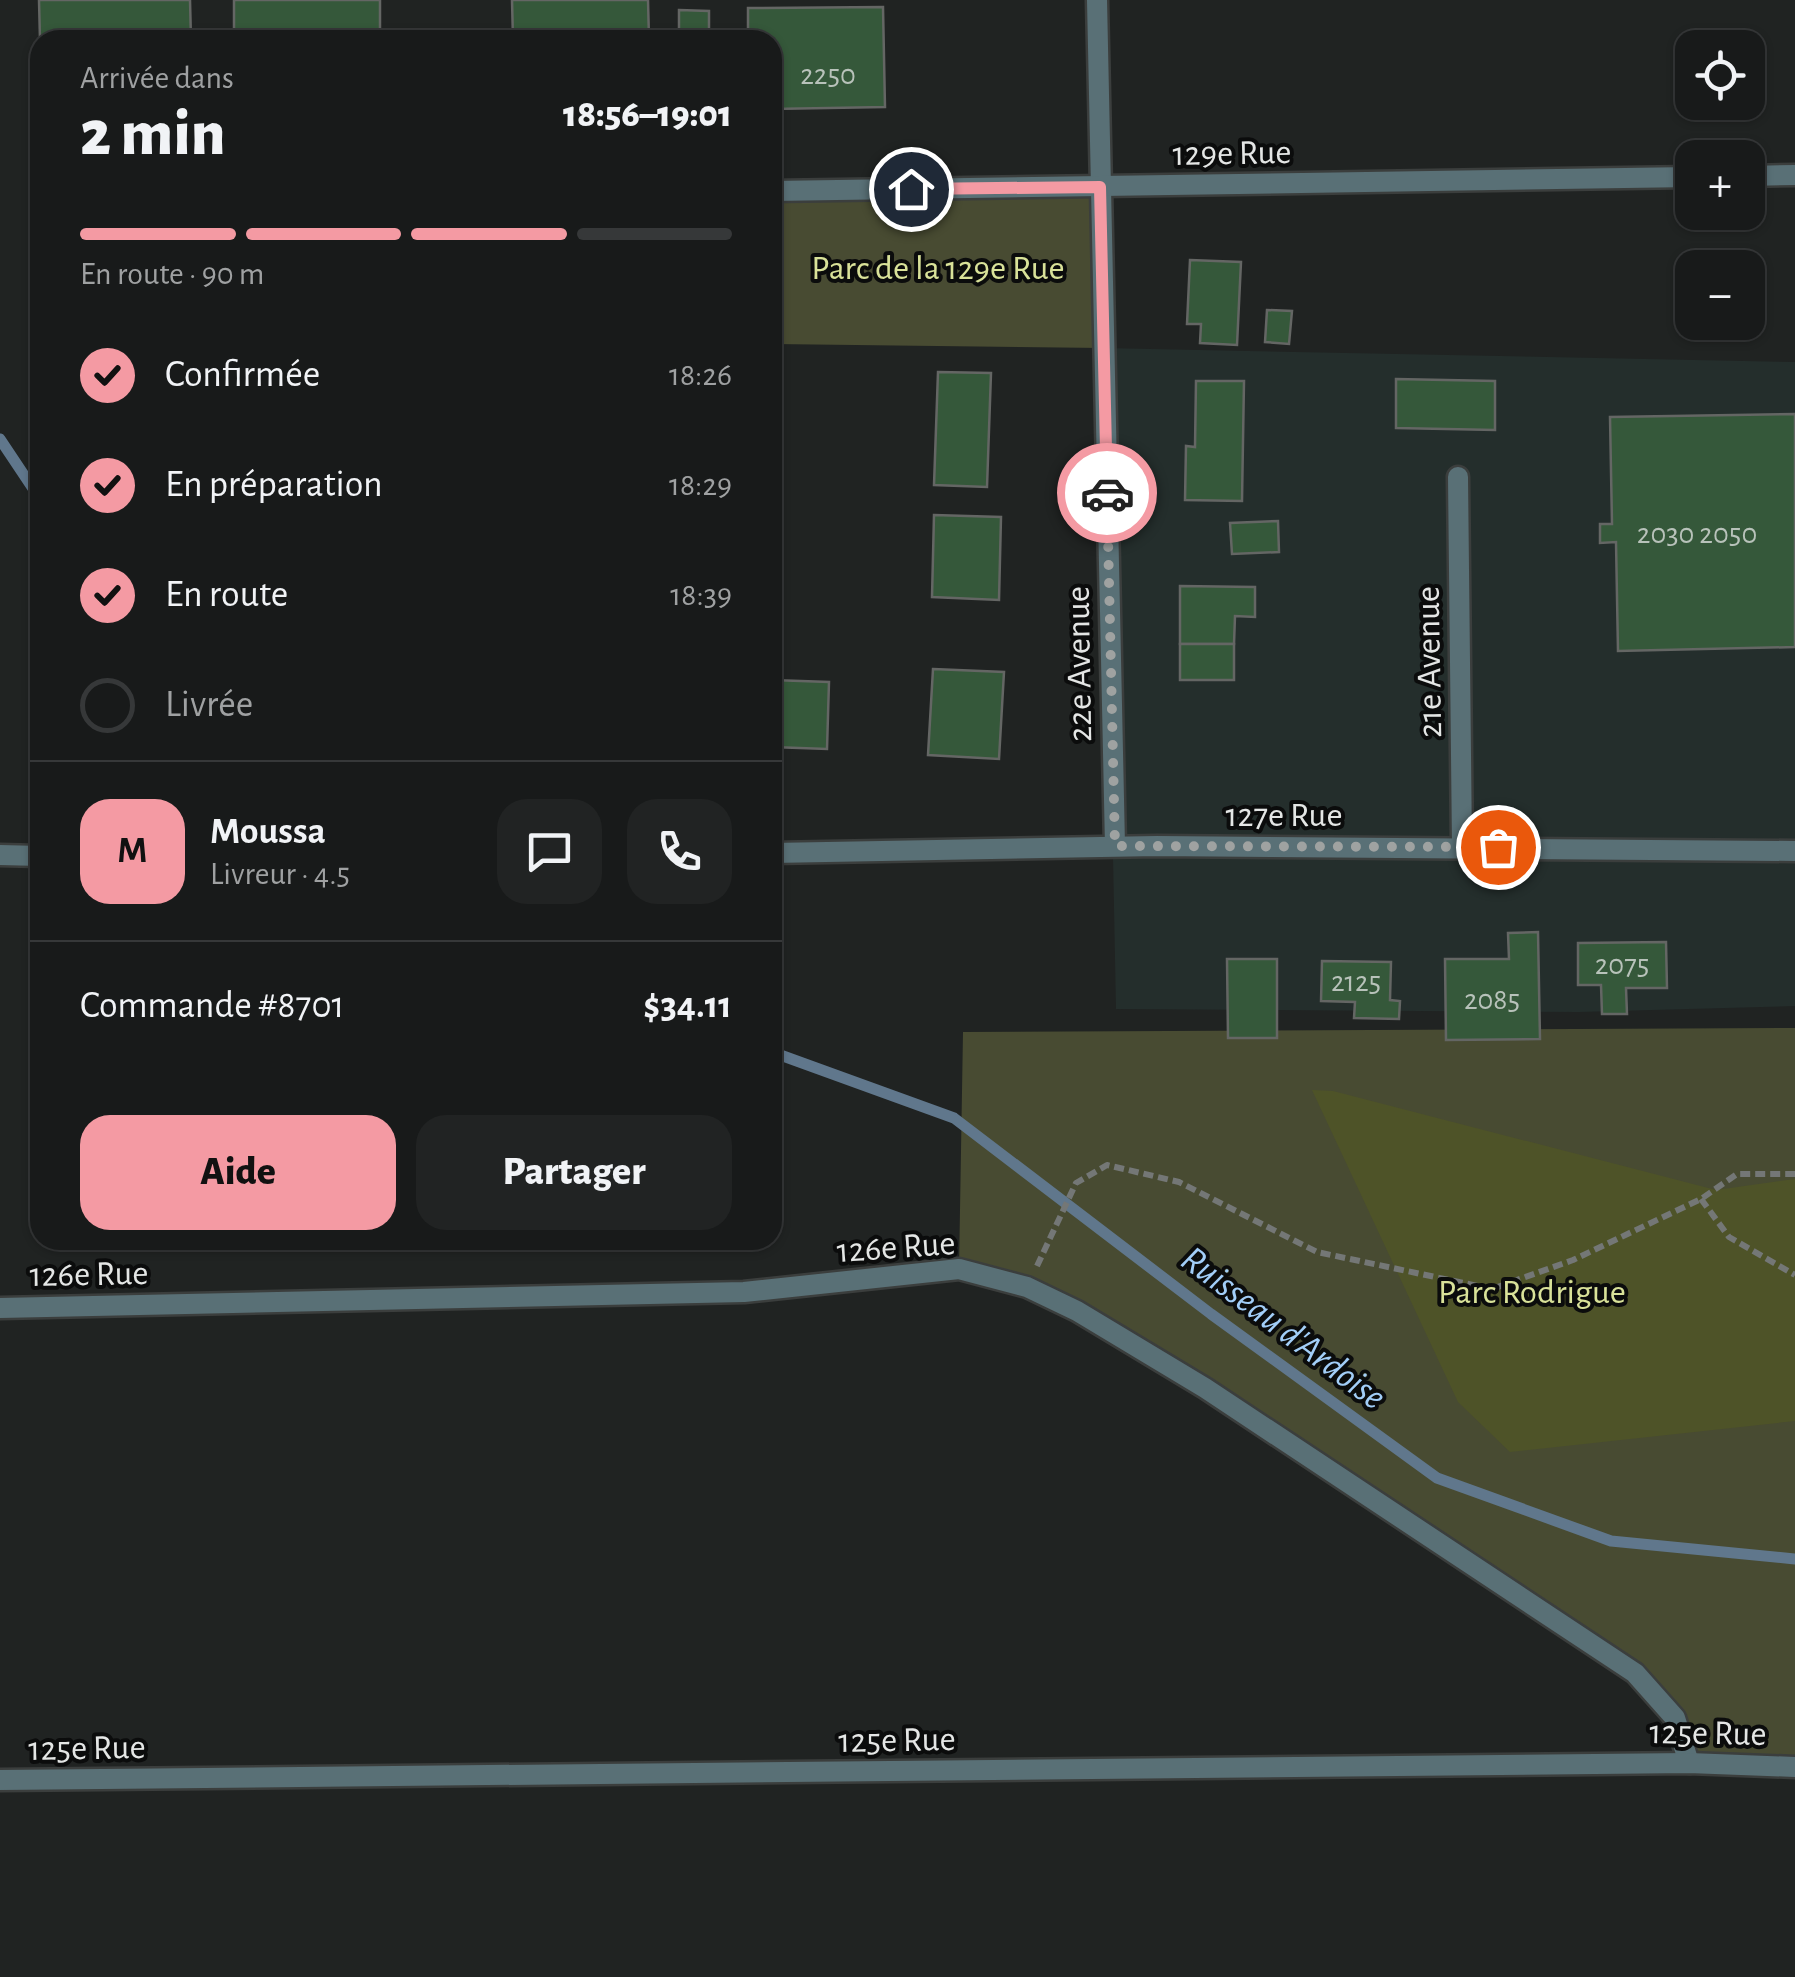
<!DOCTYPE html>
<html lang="fr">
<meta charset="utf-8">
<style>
body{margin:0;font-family:"Alegreya Sans",sans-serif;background:#212323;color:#f1f3f6;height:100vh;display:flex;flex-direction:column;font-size:38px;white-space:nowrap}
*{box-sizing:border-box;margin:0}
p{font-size:32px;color:#9fa1a2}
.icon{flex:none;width:55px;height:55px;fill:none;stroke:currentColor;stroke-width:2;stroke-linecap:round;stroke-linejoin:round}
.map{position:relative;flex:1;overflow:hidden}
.side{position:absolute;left:30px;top:30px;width:752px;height:1220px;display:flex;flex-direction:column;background:#181a1a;border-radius:30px;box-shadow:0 2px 8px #0004,0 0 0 2px #363839}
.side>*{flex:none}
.fabs{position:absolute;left:1675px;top:30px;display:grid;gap:20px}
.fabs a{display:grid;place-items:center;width:90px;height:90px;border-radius:20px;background:#181a1a;box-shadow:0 2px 8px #0004,0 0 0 2px #363839;font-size:50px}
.pin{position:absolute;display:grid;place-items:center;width:85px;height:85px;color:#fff;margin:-42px;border:5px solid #fff;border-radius:50%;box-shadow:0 2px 10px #0007}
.courier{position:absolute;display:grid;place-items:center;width:100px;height:100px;margin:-50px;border:8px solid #f49aa3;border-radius:50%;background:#fff;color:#222;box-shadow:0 2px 12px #0007}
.summary em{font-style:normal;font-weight:800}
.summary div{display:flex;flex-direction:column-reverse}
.summary{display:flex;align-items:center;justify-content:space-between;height:170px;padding:0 50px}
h1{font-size:65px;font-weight:800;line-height:75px}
.bar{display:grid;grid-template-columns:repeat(4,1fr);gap:15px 10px;align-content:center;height:120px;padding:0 50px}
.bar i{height:12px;border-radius:8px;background:#363839}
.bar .current{background:#f49aa3}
.bar p{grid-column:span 4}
.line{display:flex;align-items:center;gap:25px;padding:0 50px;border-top:2px solid #363839}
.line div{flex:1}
.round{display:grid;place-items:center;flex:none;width:105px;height:105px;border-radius:30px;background:#212323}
ol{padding:0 50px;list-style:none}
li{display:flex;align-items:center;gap:30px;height:110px}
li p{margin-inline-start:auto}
li .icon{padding:10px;border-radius:50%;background:#f49aa3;color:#111;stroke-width:4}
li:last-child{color:#9fa1a2}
li i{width:55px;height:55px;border:5px solid #363839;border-radius:50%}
.action{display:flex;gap:20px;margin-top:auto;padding:20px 50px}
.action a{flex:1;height:115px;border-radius:30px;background:#f49aa3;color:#111;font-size:40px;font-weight:800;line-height:115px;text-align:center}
.action a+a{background:#212323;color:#f1f3f6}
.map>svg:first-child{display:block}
.built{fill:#242e2c}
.green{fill:#484b32}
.forest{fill:#4e5328}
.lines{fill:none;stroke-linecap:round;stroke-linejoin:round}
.stream{stroke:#60778c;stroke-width:11}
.building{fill:#35583a;stroke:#646664;stroke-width:2.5}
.minor-casing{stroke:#3b3e3d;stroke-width:25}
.tertiary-casing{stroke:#3b3e3d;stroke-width:25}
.path{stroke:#747776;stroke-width:6;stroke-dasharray:10 5;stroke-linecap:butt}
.minor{stroke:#597076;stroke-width:20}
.tertiary{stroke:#597076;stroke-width:20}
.done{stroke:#9fa2a1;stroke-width:10;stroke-dasharray:0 18}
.route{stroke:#f49aa3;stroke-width:12}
.labels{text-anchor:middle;stroke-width:8;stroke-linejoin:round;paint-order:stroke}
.number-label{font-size:30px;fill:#b8c2ba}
.street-label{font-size:35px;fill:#e4e6e5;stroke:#0b0c0c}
.park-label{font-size:35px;fill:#d9e299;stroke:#0b0c0c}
.water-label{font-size:38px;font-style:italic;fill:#a2cef8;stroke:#0b0c0c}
</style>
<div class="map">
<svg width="1795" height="1977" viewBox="0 0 1795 1977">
<rect width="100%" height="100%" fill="#202322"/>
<polygon class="built" points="1103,348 1795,362 1795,1006 1579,1012 1116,1009"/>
<g class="green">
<polygon points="1100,187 1103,348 773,344 772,191"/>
<polygon points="1795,1028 1795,1767 1689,1763 1675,1718 1635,1673 1077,1311 959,1269 963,1032"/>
</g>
<polygon class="forest" points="1312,1090 1333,1091 1716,1190 1795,1179 1795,1421 1510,1452 1458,1402"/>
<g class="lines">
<g class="stream">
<polyline points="0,439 40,499"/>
<polyline points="772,1052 954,1118 1211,1314 1437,1478 1611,1541 1795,1559"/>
</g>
</g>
<g class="building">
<polygon points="39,0 190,0 191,40 40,40"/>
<rect x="234" y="0" width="146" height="40"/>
<polygon points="512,0 648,0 649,39 513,40"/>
<polygon points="883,7 885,107 772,109 772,40 748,40 748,8"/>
<polygon points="679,10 709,11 709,34 679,32"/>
<polygon points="1190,260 1241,262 1237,345 1200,343 1201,324 1187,324"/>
<polygon points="1267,310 1292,311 1289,344 1265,342"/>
<polygon points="938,372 991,373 987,487 934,485"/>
<polygon points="1396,379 1495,381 1495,430 1396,428"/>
<polygon points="1196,381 1244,381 1242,501 1185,500 1186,446 1195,447"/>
<polygon points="1795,414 1795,647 1618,651 1616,542 1600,543 1600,524 1612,524 1610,417"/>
<polygon points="934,515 1001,517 999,600 932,597"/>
<polygon points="1278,521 1279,552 1232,554 1230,523"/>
<polygon points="1180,586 1255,587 1255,617 1235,616 1234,644 1180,644"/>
<rect x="1180" y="644" width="54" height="36"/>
<polygon points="933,669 1004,672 999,759 928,755"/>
<polygon points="772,680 829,682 827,749 772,747"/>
<polygon points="1538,932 1540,1039 1446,1040 1445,959 1509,959 1508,933"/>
<polygon points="1666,942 1667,988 1626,988 1627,1014 1602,1014 1601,985 1578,985 1578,943"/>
<polygon points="1227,959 1277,959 1277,1038 1228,1038"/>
<polygon points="1322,961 1391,962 1390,1000 1400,1001 1399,1019 1354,1018 1355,1002 1321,1001"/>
</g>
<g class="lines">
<g class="minor-casing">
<g id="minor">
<polyline points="1097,0 1115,846"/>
<polyline points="1748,176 1795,175"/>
<polyline points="772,191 1692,177"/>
<polyline points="1458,477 1462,847"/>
<polyline points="0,1308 744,1292 959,1269 1027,1287 1077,1311 1205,1388 1635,1673 1675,1718 1689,1763"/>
<polyline points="0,1780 1689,1763 1795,1767"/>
</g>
</g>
<g class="tertiary-casing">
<g id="tertiary">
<polyline points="772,853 1157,846 1795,851"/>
<polyline points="0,855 40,856"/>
</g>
</g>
<g class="path">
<polyline points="1701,1199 1729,1237 1795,1275"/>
<polyline points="1037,1266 1076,1183 1107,1165 1179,1182 1317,1252 1492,1289 1573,1260 1701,1199 1737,1174 1795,1174"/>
</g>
<use href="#minor" class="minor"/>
<use href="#tertiary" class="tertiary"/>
</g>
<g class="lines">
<polyline class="done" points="1107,493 1115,846 1498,847"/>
<polyline class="route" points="911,189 1100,187 1107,493"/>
</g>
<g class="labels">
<g class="number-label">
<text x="828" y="84">2250</text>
<text x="1697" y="543">2030 2050</text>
<text x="1622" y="974">2075</text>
<text x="1356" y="991">2125</text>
<text x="1492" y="1009">2085</text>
</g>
<g class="street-label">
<text transform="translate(1232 152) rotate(-1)" y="12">129e Rue</text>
<text transform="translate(1428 662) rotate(-91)" y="12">21e Avenue</text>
<text transform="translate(1078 664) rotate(-91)" y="12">22e Avenue</text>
<text x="1284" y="826">127e Rue</text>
<text transform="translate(896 1246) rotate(-4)" y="12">126e Rue</text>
<text transform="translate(89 1273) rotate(-1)" y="12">126e Rue</text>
<text transform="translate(1708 1732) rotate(1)" y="12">125e Rue</text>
<text transform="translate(897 1739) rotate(-1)" y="12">125e Rue</text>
<text transform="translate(87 1747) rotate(-1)" y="12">125e Rue</text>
</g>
<g class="park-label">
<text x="938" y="279">Parc de la 129e Rue</text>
<text x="1532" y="1303">Parc Rodrigue</text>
</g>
<g class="water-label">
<text transform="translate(1284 1327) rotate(37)" y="13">Ruisseau d'Ardoise</text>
</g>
</g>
</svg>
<div class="fabs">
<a><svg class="icon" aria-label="locate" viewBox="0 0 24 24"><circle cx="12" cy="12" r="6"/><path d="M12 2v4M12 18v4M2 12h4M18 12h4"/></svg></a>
<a>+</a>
<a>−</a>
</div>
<div class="pin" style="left:1498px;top:847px;background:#ea580c"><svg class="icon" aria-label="bag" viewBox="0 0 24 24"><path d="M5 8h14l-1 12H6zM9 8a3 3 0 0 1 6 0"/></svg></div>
<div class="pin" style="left:911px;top:189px;background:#1f2937"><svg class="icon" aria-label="home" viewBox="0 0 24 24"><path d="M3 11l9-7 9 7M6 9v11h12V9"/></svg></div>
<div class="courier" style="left:1107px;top:493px"><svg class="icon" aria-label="car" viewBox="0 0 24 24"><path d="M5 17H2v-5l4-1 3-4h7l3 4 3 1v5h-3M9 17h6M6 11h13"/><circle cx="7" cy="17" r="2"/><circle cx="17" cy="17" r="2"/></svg></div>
<section class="side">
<div class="summary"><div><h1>2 min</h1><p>Arrivée dans</p></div><em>18:56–19:01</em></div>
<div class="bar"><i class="current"></i><i class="current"></i><i class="current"></i><i></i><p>En route · 90 m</p></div>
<ol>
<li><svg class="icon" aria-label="check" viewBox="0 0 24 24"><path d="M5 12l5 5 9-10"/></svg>Confirmée<p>18:26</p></li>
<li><svg class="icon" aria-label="check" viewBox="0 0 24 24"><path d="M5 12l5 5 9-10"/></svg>En préparation<p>18:29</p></li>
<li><svg class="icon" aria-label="check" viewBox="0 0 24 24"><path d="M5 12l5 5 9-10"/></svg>En route<p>18:39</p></li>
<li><i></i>Livrée</li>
</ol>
<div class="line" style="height:180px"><b class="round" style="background:#f49aa3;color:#111">M</b><div><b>Moussa</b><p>Livreur · 4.5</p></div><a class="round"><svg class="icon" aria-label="chat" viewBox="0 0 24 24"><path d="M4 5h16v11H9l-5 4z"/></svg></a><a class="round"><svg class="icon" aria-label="phone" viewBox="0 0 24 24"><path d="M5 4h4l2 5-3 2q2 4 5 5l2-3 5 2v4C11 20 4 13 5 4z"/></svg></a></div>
<div class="line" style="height:130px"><div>Commande #8701</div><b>$34.11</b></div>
<div class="action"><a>Aide</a><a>Partager</a></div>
</section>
</div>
